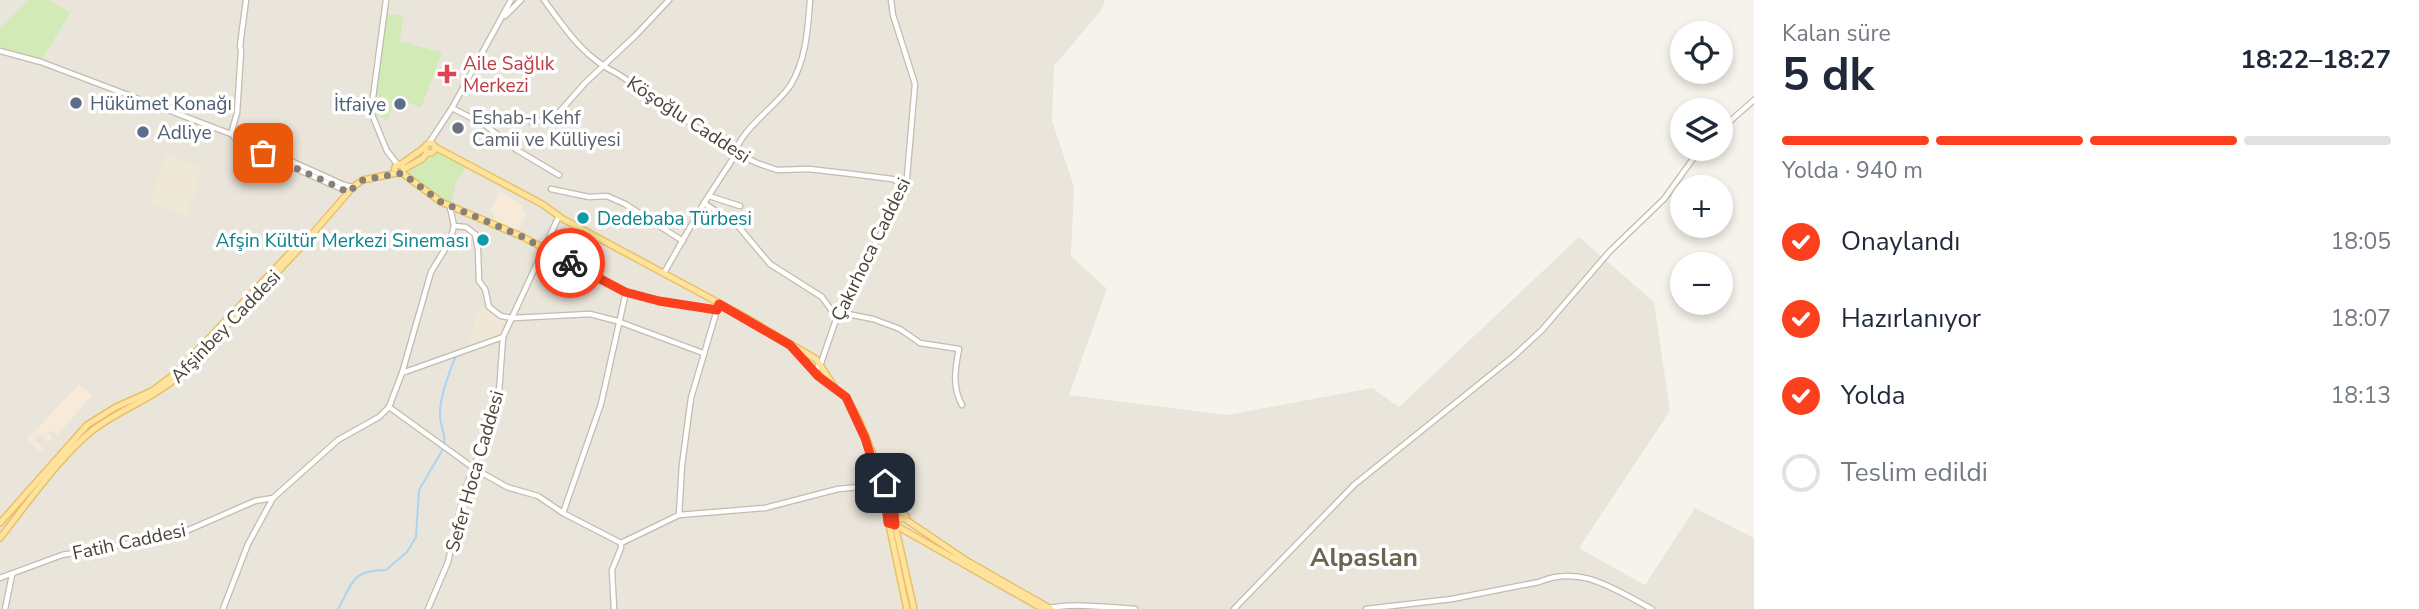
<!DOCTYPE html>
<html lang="tr">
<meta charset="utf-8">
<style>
body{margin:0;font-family:"Nunito Sans",sans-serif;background:#f2f2f3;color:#1f2937;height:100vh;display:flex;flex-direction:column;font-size:26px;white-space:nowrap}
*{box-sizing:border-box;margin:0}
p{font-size:23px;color:#747a83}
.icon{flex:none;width:38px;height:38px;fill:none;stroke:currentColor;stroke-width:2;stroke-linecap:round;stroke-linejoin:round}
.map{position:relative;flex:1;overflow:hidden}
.side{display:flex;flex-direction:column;background:#fff;width:665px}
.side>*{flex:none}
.tools{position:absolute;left:1670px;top:21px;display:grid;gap:14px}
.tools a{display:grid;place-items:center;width:63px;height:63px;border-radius:50%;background:#fff;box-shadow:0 4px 10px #0003;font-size:35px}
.pin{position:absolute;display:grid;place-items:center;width:60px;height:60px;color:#fff;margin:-30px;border-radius:14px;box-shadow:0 4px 10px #0006}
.courier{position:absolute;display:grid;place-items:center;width:70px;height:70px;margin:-35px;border:5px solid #fc3f1d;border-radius:50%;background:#fff;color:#222;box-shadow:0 2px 9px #0007}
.overview em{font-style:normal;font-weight:700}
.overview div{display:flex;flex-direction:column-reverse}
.overview{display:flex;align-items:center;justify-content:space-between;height:119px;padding:0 28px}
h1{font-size:46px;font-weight:700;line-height:52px}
.bar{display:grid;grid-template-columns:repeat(4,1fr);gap:10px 7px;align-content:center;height:84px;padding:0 28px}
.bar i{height:9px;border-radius:5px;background:#e0e1e3}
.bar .active{background:#fc3f1d}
.bar p{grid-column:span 4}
ol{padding:0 28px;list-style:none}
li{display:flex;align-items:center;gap:21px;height:77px}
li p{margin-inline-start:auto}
li .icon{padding:7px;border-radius:50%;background:#fc3f1d;color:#fff;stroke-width:4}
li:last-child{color:#747a83}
li i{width:38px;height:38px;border:4px solid #e0e1e3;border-radius:50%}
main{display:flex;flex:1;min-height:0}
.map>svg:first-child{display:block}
.residential{fill:#eae5da}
.commercial{fill:#f7ead8}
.education{fill:#efe8d6}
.green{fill:#d2eab5}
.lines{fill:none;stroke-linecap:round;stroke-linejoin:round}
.stream{stroke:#a9d4f2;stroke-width:2}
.minor-casing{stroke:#c2bbae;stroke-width:7}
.major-casing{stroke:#e6c16a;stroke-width:8}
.minor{stroke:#fff;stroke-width:4.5}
.major{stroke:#ffe39c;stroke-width:5}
.done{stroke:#878178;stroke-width:7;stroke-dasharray:0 12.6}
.route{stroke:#fc3f1d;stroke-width:9}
.health-dot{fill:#e0444e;stroke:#fff;stroke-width:2.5}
.service-dot{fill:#5c6f8a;stroke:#fff;stroke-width:2.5}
.worship-dot{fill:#6b7280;stroke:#fff;stroke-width:2.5}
.culture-dot{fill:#0f9aa8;stroke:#fff;stroke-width:2.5}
.labels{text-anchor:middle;stroke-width:7;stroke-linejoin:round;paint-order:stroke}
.health-label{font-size:19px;fill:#be3a42;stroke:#fff;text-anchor:start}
.service-label{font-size:19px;fill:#4e5e75;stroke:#fff;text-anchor:start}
.worship-label{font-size:19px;fill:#5b616d;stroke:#fff;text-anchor:start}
.street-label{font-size:19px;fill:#4b4439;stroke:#fff}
.culture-label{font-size:19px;fill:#0d838f;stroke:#fff;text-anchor:start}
.district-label{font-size:26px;font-weight:bold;fill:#6e6250;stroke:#fff}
</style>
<main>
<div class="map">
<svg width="1754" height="609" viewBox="0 0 1754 609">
<rect width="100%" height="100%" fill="#f6f3ec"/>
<polygon class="residential" points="0,0 1105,0 1102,9 1054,66 1052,121 1074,187 1071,256 1107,289 1069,395 1227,415 1372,388 1399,407 1579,237 1654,302 1670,411 1579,548 1645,585 1695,508 1754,538 1754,609 0,609"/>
<g class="commercial">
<polygon points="500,191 521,204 526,215 517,231 511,231 493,223 492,219 495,218 494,213 490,211"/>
<polygon points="79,384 92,396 57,435 51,430 48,433 53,438 49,442 40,434 34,440 43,448 40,452 27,439"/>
</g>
<g class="education">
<polygon points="166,154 202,169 187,216 149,202"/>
<polygon points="489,307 507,318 496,336 469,347 477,310"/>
</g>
<g class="green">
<polygon points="29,0 49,0 70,13 42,59 0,47 0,29"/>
<polygon points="384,14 403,16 400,41 442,53 421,108 398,98 387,120 371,112"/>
<polygon points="435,151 467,166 456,182 450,207 402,173 422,159 432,156"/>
</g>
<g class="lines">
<g class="stream">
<path d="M444,444C446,433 440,426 440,416C439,398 450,371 456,355"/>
<path d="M338,609C353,582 352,570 386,570L407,552L416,537L419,490L443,449"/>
</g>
<g class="minor-casing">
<g id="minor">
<polyline points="386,0 371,112 387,151 398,165"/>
<path d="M544,0C566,30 584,58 618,74L734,152L757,163L777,170L809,169L852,174L892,179L905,185"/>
<polyline points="505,16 521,0"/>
<polyline points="0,51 41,62 231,134 344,185 353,187"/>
<polyline points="452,108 485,125 517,150 559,175"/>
<polyline points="532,123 555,117 585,83 636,35 669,0"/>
<polyline points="1720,130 1754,100"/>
<polyline points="231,134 237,113 241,51 240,46 246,0"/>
<polyline points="234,137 240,144 342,189 347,193"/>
<polyline points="429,143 452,108 511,0"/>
<polyline points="551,189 589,197 607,196 625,204 683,241"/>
<polyline points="709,196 740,206"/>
<path d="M704,203L738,226L770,264L822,297L832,311L873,319L900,329L920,343L959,349C955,369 952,387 962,405"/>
<polyline points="454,226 466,227 475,234 478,250 479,281 485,289 489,307 501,316 513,318 590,314 617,321 703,353"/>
<path d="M664,273L704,203L732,160C741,127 772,111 790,86C806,61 808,28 810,0"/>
<polyline points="814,372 821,363 839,311 896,205 907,177 915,84 893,15 891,0"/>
<polyline points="402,373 503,337"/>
<polyline points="389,407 475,469 507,487 538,496 563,513 621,543"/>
<polyline points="563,513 601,404 626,292"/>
<polyline points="679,515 682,465 691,398 717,310"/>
<polyline points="0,578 62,555 177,535 255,501 273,498 338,440 379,417 389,407 402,373 431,272 450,241 454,226 450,207"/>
<path d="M1049,608C1077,603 1106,607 1135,609"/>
<polyline points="5,609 12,575"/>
<polyline points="223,609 248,544 273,498"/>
<polyline points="428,609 448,562 464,493 492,419 499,393 503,337 559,216"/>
<polyline points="614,609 612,570 621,548 621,543 679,515 765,508 838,489 880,485"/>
<polyline points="1234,609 1354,485 1514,356 1542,330 1610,251 1664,199 1700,149"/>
<path d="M1366,609L1452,599L1539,582C1581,564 1615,590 1652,609"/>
</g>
</g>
<g class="major-casing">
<g id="major">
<circle cx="430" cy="148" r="5"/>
<polyline points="435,147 542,204 563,219 745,317 816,359 834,386"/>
<circle cx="399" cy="169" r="4.5"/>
<polyline points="400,165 425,147"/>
<polyline points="404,169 422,159 428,152"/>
<polyline points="402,173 441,202 521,236 626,292 659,301 717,310 719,304"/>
<polyline points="793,347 818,376 846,397 859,420 893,503 895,525 914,609"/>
<path d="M875,470C889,515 896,563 907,609"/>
<polyline points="893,503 906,516"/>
<polyline points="887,517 889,512 894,513 897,518 905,519 967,561 1051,609"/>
<polyline points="0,523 87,425 116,407 152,391 176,373 307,235"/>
<polyline points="888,523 895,525 1043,609"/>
<path d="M0,538C26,505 61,455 93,430C121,409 154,398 180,375L301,247L353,187L363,180L397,173"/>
</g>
</g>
<use href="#minor" class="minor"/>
<use href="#major" class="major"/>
</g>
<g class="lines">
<polyline class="done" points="263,153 342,189 347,193 363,180 402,173 441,202 521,236 570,263"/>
<polyline class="route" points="570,263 625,292 659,301 717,310 719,304 790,345 818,376 846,397 865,438 886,505 888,523 895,525 893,503 885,483"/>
</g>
<path class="health-dot" d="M443.5 63.5h7v7h7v7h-7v7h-7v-7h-7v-7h7z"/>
<g class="service-dot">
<circle cx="76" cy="103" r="7"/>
<circle cx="400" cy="104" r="7"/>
<circle cx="143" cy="132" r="7"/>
</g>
<circle class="worship-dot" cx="458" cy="128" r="7"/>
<g class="culture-dot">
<circle cx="583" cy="218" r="7"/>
<circle cx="483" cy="240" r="7"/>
</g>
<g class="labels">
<g class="health-label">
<text x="463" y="70">Aile Sağlık<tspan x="463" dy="22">Merkezi</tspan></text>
</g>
<g class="service-label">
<text x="90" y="110">Hükümet Konağı</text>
<text x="386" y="111" text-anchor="end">İtfaiye</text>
<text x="157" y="139">Adliye</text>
</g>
<g class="worship-label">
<text x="472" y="124">Eshab-ı Kehf<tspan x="472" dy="22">Camii ve Külliyesi</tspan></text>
</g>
<g class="street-label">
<text transform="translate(689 119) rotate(33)" y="7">Köşoğlu Caddesi</text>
<text transform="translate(870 249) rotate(-64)" y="7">Çakırhoca Caddesi</text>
<text transform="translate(225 326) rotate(-46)" y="7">Afşinbey Caddesi</text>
<text transform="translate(474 471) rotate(-74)" y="7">Sefer Hoca Caddesi</text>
<text transform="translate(129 541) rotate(-12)" y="7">Fatih Caddesi</text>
</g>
<g class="culture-label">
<text x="597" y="225">Dedebaba Türbesi</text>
<text x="469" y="247" text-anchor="end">Afşin Kültür Merkezi Sineması</text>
</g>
<g class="district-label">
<text x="1364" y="566">Alpaslan</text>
</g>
</g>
</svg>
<div class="tools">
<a><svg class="icon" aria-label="locate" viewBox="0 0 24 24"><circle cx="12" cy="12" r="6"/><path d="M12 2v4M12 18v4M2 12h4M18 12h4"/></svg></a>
<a><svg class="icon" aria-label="layers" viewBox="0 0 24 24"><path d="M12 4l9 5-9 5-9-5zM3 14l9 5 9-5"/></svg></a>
<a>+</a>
<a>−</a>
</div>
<div class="pin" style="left:263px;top:153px;background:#ea580c"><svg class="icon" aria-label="bag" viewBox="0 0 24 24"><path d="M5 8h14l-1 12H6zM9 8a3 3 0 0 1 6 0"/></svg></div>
<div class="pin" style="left:885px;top:483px;background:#1f2937"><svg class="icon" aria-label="home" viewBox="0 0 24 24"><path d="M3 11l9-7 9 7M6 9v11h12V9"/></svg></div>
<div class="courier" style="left:570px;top:263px"><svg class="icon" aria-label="bike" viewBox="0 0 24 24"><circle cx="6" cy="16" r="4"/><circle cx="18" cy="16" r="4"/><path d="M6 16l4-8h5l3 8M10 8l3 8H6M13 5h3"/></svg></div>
</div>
<section class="side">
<div class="overview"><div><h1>5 dk</h1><p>Kalan süre</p></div><em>18:22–18:27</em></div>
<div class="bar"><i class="active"></i><i class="active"></i><i class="active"></i><i></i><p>Yolda · 940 m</p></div>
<ol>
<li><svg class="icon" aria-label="check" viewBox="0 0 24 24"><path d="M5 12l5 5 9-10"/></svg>Onaylandı<p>18:05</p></li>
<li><svg class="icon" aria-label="check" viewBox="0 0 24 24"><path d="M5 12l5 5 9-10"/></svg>Hazırlanıyor<p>18:07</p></li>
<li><svg class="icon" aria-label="check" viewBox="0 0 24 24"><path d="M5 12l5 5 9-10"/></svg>Yolda<p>18:13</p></li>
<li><i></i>Teslim edildi</li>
</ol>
</section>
</main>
